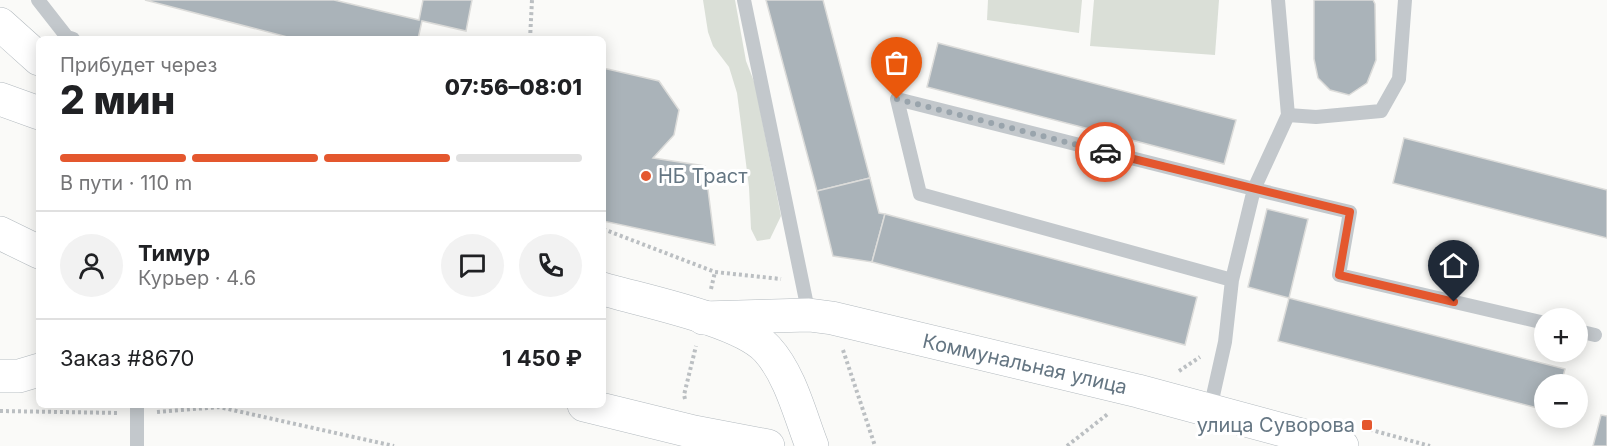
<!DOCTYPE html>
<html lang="ru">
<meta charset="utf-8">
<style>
body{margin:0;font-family:Inter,sans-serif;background:#f2f2f2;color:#202124;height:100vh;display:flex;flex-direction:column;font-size:22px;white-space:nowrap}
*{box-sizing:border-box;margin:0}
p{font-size:20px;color:#757577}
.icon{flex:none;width:33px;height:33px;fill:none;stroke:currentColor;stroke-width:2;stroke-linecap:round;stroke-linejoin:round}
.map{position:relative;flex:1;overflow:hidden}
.sheet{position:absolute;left:36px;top:36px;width:570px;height:372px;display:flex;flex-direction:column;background:#fff;border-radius:9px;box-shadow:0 3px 15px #0003}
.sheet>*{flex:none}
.buttons{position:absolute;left:1534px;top:308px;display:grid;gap:12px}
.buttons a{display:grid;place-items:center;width:54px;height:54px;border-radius:50%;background:#fff;box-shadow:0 3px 15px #0003;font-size:30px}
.pin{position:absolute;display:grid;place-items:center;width:51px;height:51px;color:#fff;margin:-62px -26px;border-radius:50% 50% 50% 0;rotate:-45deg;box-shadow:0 0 6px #0007}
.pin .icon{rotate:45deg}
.courier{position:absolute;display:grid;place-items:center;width:60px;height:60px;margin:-30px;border:4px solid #e4572e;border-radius:50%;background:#fff;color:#222;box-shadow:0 2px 8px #0007}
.overview em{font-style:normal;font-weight:800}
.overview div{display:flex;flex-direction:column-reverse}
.overview{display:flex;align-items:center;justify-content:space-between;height:102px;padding:0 24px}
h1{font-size:39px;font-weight:800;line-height:45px}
.bar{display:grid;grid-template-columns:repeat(4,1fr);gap:9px 6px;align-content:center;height:72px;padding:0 24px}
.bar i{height:8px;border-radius:4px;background:#e0e0e0}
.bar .active{background:#e4572e}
.bar p{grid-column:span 4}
.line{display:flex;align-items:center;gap:15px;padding:0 24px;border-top:2px solid #e0e0e0}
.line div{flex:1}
.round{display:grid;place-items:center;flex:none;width:63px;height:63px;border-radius:32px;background:#f2f2f2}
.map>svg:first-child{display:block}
.green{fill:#dadfd7}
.building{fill:#aab3b9;stroke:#dcdcda;stroke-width:1.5}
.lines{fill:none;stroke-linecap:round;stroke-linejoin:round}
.secondary-casing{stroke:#b3babf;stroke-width:34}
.path{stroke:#bbbfc2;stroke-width:4;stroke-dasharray:3 3;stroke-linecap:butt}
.lane{stroke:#c3c8cc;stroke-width:14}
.secondary{stroke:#fff;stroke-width:33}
.done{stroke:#99a4ac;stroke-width:6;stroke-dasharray:0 10.8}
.route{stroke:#e4572e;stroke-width:8}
.poi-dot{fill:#e4572e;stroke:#fff;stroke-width:2}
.labels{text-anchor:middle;stroke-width:6;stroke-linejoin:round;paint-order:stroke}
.poi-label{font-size:20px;fill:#657683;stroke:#fff;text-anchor:start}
.street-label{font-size:20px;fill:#657683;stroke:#fff}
</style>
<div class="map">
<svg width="1607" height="446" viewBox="0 0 1607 446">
<rect width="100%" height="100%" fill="#fafaf8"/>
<g class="green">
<polygon points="703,0 735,0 746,61 755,84 781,216 770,239 757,241 751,229 749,187 737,93 729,67 713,46 708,32"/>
<polygon points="988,0 1082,0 1079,33 987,20"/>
<polygon points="1094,0 1219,0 1215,55 1090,46"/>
</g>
<g class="building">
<polygon points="145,0 334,0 419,20 423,0 472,0 466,31 422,21 418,39 295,39"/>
<polygon points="766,0 823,0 870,178 817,191"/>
<polygon points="1314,0 1373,0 1375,4 1376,60 1367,83 1349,95 1330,90 1318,78 1314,59"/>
<polygon points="938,43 1236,120 1224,164 927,87"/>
<polygon points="603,68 659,81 679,110 674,135 653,158 705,166 715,245 603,221"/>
<polygon points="1404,138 1607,190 1607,238 1393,183"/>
<polygon points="870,178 879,213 885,214 872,262 833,256 817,191"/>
<polygon points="1267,209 1308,219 1289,298 1248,287"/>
<polygon points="885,214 1197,297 1185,345 872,262"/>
<polygon points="1289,298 1565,369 1561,384 1545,384 1545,410 1278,341"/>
<polygon points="1601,415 1607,416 1607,446 1593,446"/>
</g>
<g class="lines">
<g class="secondary-casing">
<g id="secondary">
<polyline points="0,24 39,59"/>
<polyline points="0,99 39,113"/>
<polyline points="0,233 39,252"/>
<path d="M603,289C644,301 740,320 767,349C790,374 800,415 812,446"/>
<polyline points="703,318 809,315 832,318 1138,391 1342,446"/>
<polyline points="0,376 19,376 39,370"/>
<polyline points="584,405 694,432 768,446"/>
</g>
</g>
<g class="path">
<polyline points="530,39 532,0"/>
<polyline points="603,229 715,272 781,279"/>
<polyline points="711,289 715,272"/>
<polyline points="843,350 875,446"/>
<polyline points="1179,371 1200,357"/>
<polyline points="685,399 684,395 696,346"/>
<polyline points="0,411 119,413"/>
<polyline points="157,412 219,407 394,446"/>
<polyline points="1364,428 1430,446"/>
<polyline points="1067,446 1109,413"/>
</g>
<g class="lane">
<polyline points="38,0 67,37 73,39"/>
<polyline points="744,0 809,315"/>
<polyline points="1278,0 1288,115 1254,189 1350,212 1339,275 1545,323"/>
<polyline points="1288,115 1316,117 1381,111 1399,79 1405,0"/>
<polyline points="1578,331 1595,335"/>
<polyline points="137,405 137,446"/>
<polyline points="1210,409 1225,342 1232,280 1254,189 897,99 920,194 1232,280"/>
</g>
<use href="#secondary" class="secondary"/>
</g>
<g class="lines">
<polyline class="done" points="897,99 1105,152"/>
<polyline class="route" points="1105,152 1350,212 1339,275 1454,302"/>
</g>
<g class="poi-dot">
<circle cx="646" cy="176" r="6"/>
<rect x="1361" y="419" width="12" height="12" rx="3"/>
</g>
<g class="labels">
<g class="poi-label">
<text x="658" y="183">НБ Траст</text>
<text x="1355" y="432" text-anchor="end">улица Суворова</text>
</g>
<g class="street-label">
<text transform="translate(1025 364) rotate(13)" y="7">Коммунальная улица</text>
</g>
</g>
</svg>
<div class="buttons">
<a>+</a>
<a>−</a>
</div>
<div class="pin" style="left:897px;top:99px;background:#ea580c"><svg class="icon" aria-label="bag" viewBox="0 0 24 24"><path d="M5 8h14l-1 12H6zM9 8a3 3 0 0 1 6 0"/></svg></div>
<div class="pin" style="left:1454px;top:302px;background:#1f2937"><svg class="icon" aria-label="home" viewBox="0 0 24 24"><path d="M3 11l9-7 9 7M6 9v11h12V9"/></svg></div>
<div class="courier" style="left:1105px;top:152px"><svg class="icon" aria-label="car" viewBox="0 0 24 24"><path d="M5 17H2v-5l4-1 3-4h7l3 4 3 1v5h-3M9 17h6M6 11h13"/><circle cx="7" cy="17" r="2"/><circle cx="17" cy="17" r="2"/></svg></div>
<section class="sheet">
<div class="overview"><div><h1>2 мин</h1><p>Прибудет через</p></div><em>07:56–08:01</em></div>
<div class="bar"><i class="active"></i><i class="active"></i><i class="active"></i><i></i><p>В пути · 110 m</p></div>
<div class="line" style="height:108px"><a class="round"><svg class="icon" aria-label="person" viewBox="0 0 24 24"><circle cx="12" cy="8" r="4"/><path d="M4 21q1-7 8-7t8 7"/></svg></a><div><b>Тимур</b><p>Курьер · 4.6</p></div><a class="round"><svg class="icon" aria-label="chat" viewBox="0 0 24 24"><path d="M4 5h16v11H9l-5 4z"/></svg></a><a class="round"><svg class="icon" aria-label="phone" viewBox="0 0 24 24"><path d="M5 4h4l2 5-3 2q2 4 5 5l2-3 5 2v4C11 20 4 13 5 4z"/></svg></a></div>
<div class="line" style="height:78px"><div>Заказ #8670</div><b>1 450 ₽</b></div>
</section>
</div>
